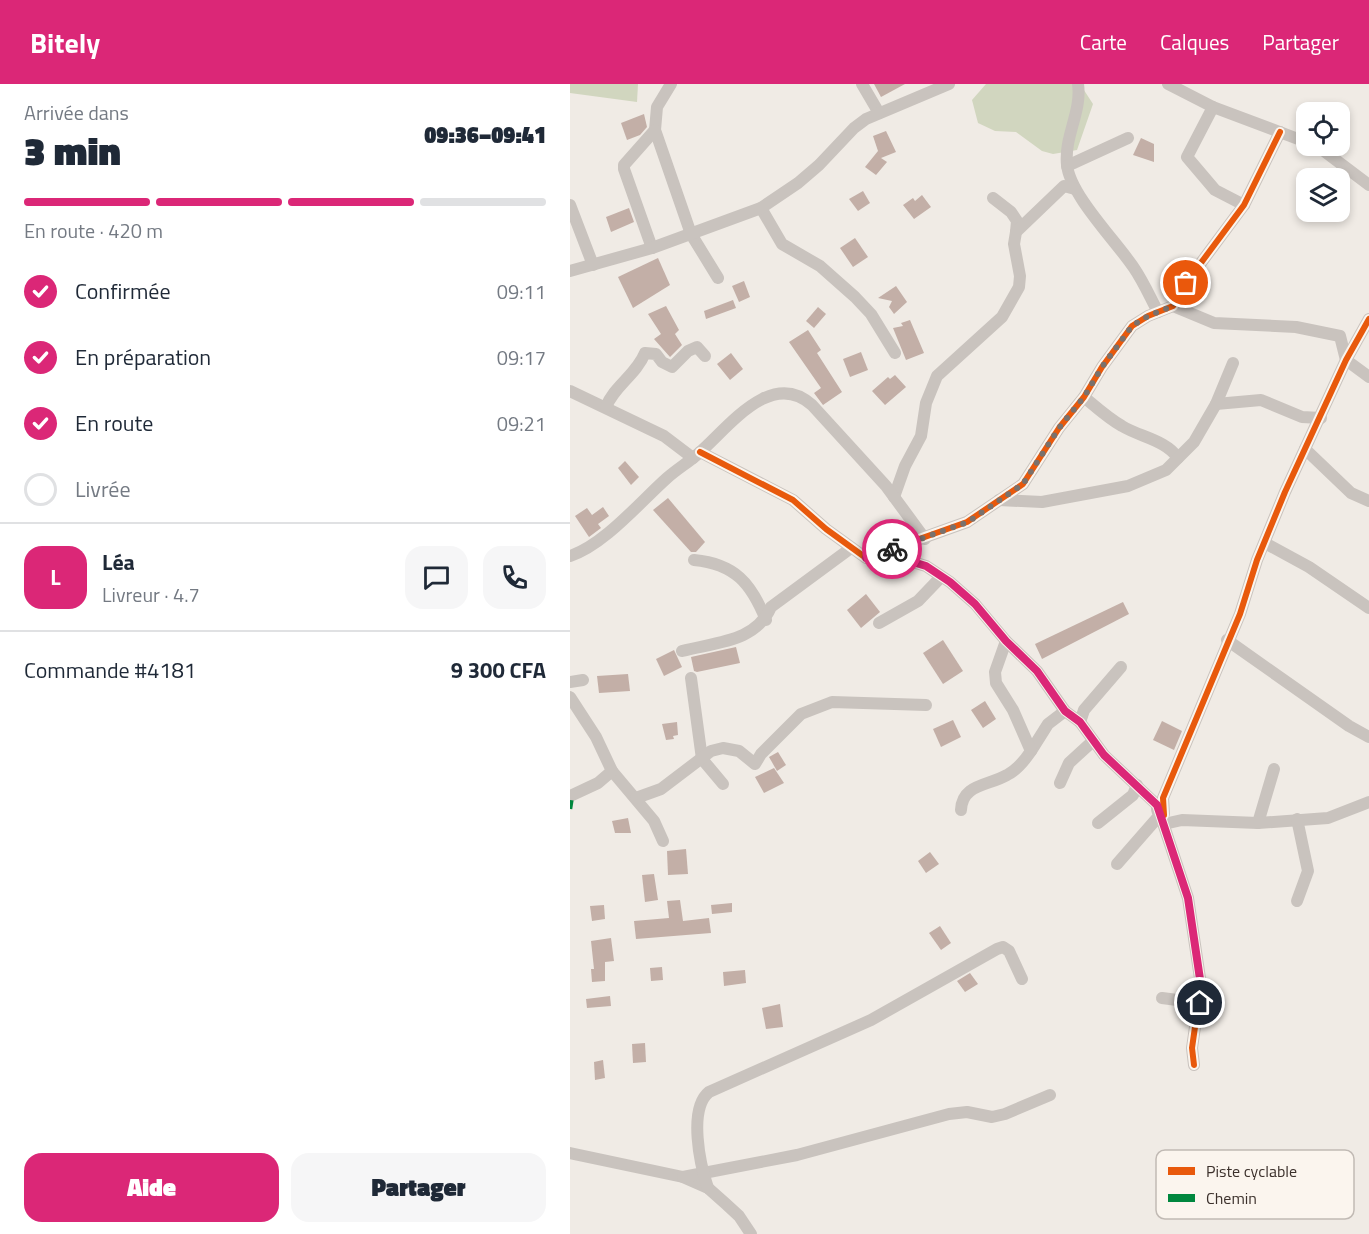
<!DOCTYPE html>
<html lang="fr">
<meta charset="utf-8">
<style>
body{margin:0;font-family:"Titillium Web",sans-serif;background:#f6f6f7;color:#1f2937;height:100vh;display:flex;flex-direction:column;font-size:22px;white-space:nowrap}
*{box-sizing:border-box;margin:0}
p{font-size:20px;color:#747a83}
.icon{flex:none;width:33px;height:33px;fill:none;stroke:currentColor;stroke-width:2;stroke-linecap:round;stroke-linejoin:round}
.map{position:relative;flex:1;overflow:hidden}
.details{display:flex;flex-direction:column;background:#fff;width:570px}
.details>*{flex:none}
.tools{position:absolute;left:726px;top:18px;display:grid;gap:12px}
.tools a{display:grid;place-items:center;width:54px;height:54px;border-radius:12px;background:#fff;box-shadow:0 3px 9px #0003;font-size:30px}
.pin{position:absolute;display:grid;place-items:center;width:51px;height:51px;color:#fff;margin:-26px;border:3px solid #fff;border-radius:50%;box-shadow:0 2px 6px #0007}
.courier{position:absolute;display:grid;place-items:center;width:60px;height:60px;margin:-30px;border:4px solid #db2777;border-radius:50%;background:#fff;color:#222;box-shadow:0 2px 8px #0007}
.head em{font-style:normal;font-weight:800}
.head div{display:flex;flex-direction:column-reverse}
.head{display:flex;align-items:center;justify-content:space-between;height:102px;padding:0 24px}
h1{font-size:39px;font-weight:800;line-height:45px}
.bar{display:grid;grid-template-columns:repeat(4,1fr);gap:9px 6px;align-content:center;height:72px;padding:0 24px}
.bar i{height:8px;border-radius:4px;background:#e0e1e3}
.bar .active{background:#db2777}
.bar p{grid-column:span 4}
.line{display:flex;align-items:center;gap:15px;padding:0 24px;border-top:2px solid #e0e1e3}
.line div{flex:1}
.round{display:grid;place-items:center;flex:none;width:63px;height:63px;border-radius:18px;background:#f6f6f7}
ol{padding:0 24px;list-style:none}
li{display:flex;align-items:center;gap:18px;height:66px}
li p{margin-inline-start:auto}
li .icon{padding:6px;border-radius:50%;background:#db2777;color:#fff;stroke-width:4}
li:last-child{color:#747a83}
li i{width:33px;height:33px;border:3px solid #e0e1e3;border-radius:50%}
.primary-button{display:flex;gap:12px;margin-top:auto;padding:12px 24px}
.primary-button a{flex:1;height:69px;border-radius:18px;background:#db2777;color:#fff;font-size:24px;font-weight:800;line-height:69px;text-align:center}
.primary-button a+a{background:#f6f6f7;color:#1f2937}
header{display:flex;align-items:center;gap:36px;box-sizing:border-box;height:84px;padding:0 30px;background:#db2777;color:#fff}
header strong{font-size:28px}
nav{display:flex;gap:33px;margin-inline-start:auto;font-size:21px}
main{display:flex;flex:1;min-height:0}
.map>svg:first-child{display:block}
.green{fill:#d1d6bf}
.building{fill:#c3afa7}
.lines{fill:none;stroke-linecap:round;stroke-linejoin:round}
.minor{stroke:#c9c3be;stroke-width:12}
.quiet{stroke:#00873e;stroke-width:4.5;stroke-dasharray:9 4.5;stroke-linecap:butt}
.cycleway-casing{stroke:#fbf5ee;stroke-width:10}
.cycleway{stroke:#e8590c;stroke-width:6}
.done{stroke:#7a716c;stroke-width:6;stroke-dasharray:0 10.8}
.route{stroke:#db2777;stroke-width:8}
.key{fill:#fbf5ee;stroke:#c1bab4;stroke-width:1.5}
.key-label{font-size:16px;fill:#3b302b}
</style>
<header>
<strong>Bitely</strong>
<nav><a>Carte</a><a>Calques</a><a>Partager</a></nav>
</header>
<main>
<section class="details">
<div class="head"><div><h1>3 min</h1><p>Arrivée dans</p></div><em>09:36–09:41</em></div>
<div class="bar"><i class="active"></i><i class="active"></i><i class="active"></i><i></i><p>En route · 420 m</p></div>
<ol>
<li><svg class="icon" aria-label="check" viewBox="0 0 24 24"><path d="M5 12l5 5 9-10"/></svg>Confirmée<p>09:11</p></li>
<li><svg class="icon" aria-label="check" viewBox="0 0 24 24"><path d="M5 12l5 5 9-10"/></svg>En préparation<p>09:17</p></li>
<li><svg class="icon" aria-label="check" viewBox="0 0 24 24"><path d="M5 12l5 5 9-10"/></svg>En route<p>09:21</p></li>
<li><i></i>Livrée</li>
</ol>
<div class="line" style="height:108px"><b class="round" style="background:#db2777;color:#fff">L</b><div><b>Léa</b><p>Livreur · 4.7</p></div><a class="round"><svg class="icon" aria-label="chat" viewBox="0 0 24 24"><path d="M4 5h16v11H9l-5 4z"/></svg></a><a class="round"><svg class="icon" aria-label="phone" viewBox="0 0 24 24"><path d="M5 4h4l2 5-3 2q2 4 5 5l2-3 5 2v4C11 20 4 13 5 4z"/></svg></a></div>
<div class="line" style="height:78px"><div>Commande #4181</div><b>9 300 CFA</b></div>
<div class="primary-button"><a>Aide</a><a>Partager</a></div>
</section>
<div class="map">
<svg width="799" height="1150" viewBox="0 0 799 1150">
<rect width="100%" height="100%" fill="#f0ebe5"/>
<g class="green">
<polygon points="0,0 68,0 67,18 0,9"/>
<polygon points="416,0 510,0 523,20 507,66 483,70 472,67 446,48 425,47 408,39 402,16"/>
</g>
<g class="building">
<polygon points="304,0 335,0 311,13"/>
<polygon points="74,30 77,43 70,51 57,56 51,39"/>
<polygon points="316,47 326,68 311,74 317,78 306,91 295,83 308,67 303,52"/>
<polygon points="571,54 584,60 584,78 563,71"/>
<polygon points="293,107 300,119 288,127 279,115"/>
<polygon points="352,111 361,123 344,135 333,121 343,114 345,117"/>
<polygon points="59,124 64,138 41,148 36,133"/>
<polygon points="285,154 298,173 283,183 270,164"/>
<polygon points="88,174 100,201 63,224 48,193"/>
<polygon points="174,197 180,213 169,218 162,202"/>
<polygon points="326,202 337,218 324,230 319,223 322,217 308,214"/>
<polygon points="163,216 166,224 136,235 134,227"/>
<polygon points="96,222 109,246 105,250 112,261 100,273 84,255 91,250 78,230"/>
<polygon points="248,223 256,230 244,244 236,237"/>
<polygon points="340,236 354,269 336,276 323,244 333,242 331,239"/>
<polygon points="238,246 251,266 247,269 272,308 253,321 244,309 251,304 219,258"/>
<polygon points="291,268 298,286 280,293 273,275"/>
<polygon points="161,269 173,285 160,296 147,280"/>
<polygon points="325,291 336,303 315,321 302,307 318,293 320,295"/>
<polygon points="55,377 69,393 61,401 48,384"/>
<polygon points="98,414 135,458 126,468 121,468 83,426"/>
<polygon points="33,423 39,432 28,440 31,444 19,453 5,432 17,424 22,431"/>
<polygon points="296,510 310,528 291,544 277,526"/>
<polygon points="553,518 559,530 472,575 465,560"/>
<polygon points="373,556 393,587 373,600 353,569"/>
<polygon points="166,563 170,579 127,588 124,587 121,573"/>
<polygon points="104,566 112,583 94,592 86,575"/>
<polygon points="58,590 60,607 29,609 27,592"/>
<polygon points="415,617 426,635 413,644 401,626"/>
<polygon points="383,636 391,653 371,663 363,645"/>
<polygon points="592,637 612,647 604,666 583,656"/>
<polygon points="107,638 108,651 103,652 104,655 96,656 92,640"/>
<polygon points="208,668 216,681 207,687 199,673"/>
<polygon points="204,684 214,699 194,709 185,693"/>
<polygon points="58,734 61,749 45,749 42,737"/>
<polygon points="116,765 118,790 98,791 97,767"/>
<polygon points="360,768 369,780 356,789 348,777"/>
<polygon points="84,790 88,816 75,818 72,791"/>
<polygon points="110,816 113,837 139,834 141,849 66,855 64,837 99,834 97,817"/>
<polygon points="162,819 162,828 142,830 141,821"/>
<polygon points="34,821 35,835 22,837 20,822"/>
<polygon points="370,842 381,859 371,866 359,849"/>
<polygon points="41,854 44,877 35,878 35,897 22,898 21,885 24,885 21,857"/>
<polygon points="92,883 93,896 81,897 80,884"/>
<polygon points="175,886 176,899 154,902 153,888"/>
<polygon points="400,889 408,900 395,908 387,897"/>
<polygon points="40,912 41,922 17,924 16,915"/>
<polygon points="210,920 213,943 196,945 192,924"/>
<polygon points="75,959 76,978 63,979 62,960"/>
<polygon points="33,976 35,994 25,996 24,978"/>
</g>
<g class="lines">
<g class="minor">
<polyline points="101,0 87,23 85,46 121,150 148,194"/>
<polyline points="292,0 309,29"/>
<path d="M508,0C512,28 494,52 497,81C500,111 546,157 564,184C573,197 580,213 588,228"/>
<polyline points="598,0 643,23 736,58"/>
<polyline points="643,23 617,73 645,106 674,121"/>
<polyline points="742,62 754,67 799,101"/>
<polyline points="497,82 558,54"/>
<polyline points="423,114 441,128 447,137 446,148"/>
<polyline points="0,121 23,181"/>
<polyline points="191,124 212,160 250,182 285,213 301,230 325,269"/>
<polyline points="82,164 54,85 54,81 85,46"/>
<polyline points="0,187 82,164 191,124 228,99 249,81 284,44 296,35 379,0"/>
<polyline points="603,222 644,239 726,243 770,252 776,276 799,293"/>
<polyline points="0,307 94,352 123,374"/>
<path d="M514,313C526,323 538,334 552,342C570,353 596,356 608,374"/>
<polyline points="646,320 691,316 732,333 751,334"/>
<path d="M36,323C44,302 66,291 75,269L86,270L92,278L102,283L118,267L127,263L135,272"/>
<polyline points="735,365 781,409 799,417"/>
<polyline points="130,368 223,416 256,445 296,474 333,475 356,482 380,498 405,520 436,557 467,587 495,627 510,638 534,671 587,721 618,814 631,901 622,964 624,981"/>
<polyline points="324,413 335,382 351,352 356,319 367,292 432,233 449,203 450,192 444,160 446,148 494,102 505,105"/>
<polyline points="429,416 472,418 558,402 596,386 624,358 646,320 663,279"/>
<polyline points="695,459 739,483 799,524"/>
<polyline points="305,471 397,438 453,400 489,344 514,313 532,283 562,242 578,232 603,222 616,199 674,121 710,48"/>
<path d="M0,472C34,461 70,418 97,394C107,385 119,378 129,369C158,344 201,284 242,321L316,402L355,455"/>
<path d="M124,476C165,480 181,499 196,536"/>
<polyline points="309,539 348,517 371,493"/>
<polyline points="657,556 779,642 799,653"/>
<path d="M112,567C146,558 186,558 201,523L281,464"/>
<polyline points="121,594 132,675 153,700"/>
<polyline points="0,598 13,596"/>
<polyline points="0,613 26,653 42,687 84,737 93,757"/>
<polyline points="510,638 514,626 551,583"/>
<polyline points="461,667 478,640 495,627"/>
<polyline points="490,699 499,679 523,657"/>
<polyline points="0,712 28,699 42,687"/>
<polyline points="66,714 91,705 141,667 153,664 169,667 185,680 191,670 231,630 262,618 356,621"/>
<path d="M391,726C392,700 418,702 437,691C447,686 455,676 461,667L443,626L426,599L425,588L436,557"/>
<polyline points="594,730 593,714 670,530 687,476 715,408 776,276 799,235"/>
<polyline points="528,739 563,711 567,701"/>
<polyline points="688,739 704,685"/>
<polyline points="594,740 612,736 688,739 758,734 799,718"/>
<polyline points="547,780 589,732 587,725"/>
<polyline points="727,817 738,787 727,735"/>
<polyline points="592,914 630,919"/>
<polyline points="0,1069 113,1093 138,1104 156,1120 169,1132 181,1150"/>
<polyline points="113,1093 227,1071 379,1030 397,1028 422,1033 435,1030 480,1011"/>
<path d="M138,1104C130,1081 118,1025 139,1008L301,936L427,865L433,863L439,867L452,895"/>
</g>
<polyline class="quiet" points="0,725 2,712"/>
<g class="cycleway-casing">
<g id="cycleway">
<polyline points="130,368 223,416 256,445 296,474 333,475 356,482 380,498 405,520 436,557 467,587 495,627 510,638 534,671 587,721 618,814 631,901 622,964 624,981"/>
<polyline points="307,470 397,438 453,400 489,344 514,313 532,283 562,242 578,232 603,222 616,199 674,121 710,48"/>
<polyline points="594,731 593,714 670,530 687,476 715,408 776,276 799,235"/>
</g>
</g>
<use href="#cycleway" class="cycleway"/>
</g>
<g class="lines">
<polyline class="done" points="322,465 398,438 453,400 489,344 514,313 532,283 562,242 578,232 603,222 616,199"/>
<polyline class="route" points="322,465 296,474 333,475 356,482 380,498 405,520 436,557 467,587 495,627 510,638 534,671 587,721 618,814 631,902 630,919"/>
</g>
<rect x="586" y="1066" width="198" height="69" rx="9" class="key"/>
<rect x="598" y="1083" width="27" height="8" fill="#e8590c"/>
<rect x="598" y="1110" width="27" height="8" fill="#00873e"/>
<g class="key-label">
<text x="636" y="1093">Piste cyclable</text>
<text x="636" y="1120">Chemin</text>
</g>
</svg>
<div class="tools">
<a><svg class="icon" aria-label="locate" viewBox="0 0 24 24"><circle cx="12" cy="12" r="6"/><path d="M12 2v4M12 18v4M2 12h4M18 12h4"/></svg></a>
<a><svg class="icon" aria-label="layers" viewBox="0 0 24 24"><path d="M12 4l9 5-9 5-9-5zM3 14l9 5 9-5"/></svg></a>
</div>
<div class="pin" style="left:616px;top:199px;background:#ea580c"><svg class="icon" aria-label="bag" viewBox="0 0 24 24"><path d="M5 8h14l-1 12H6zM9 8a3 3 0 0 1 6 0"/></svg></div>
<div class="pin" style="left:630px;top:919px;background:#1f2937"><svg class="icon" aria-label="home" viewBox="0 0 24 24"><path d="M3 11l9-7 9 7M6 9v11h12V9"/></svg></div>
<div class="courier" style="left:322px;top:465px"><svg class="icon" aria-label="bike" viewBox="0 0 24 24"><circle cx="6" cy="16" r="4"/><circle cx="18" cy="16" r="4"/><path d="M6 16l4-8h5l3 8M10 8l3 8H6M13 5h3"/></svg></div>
</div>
</main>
